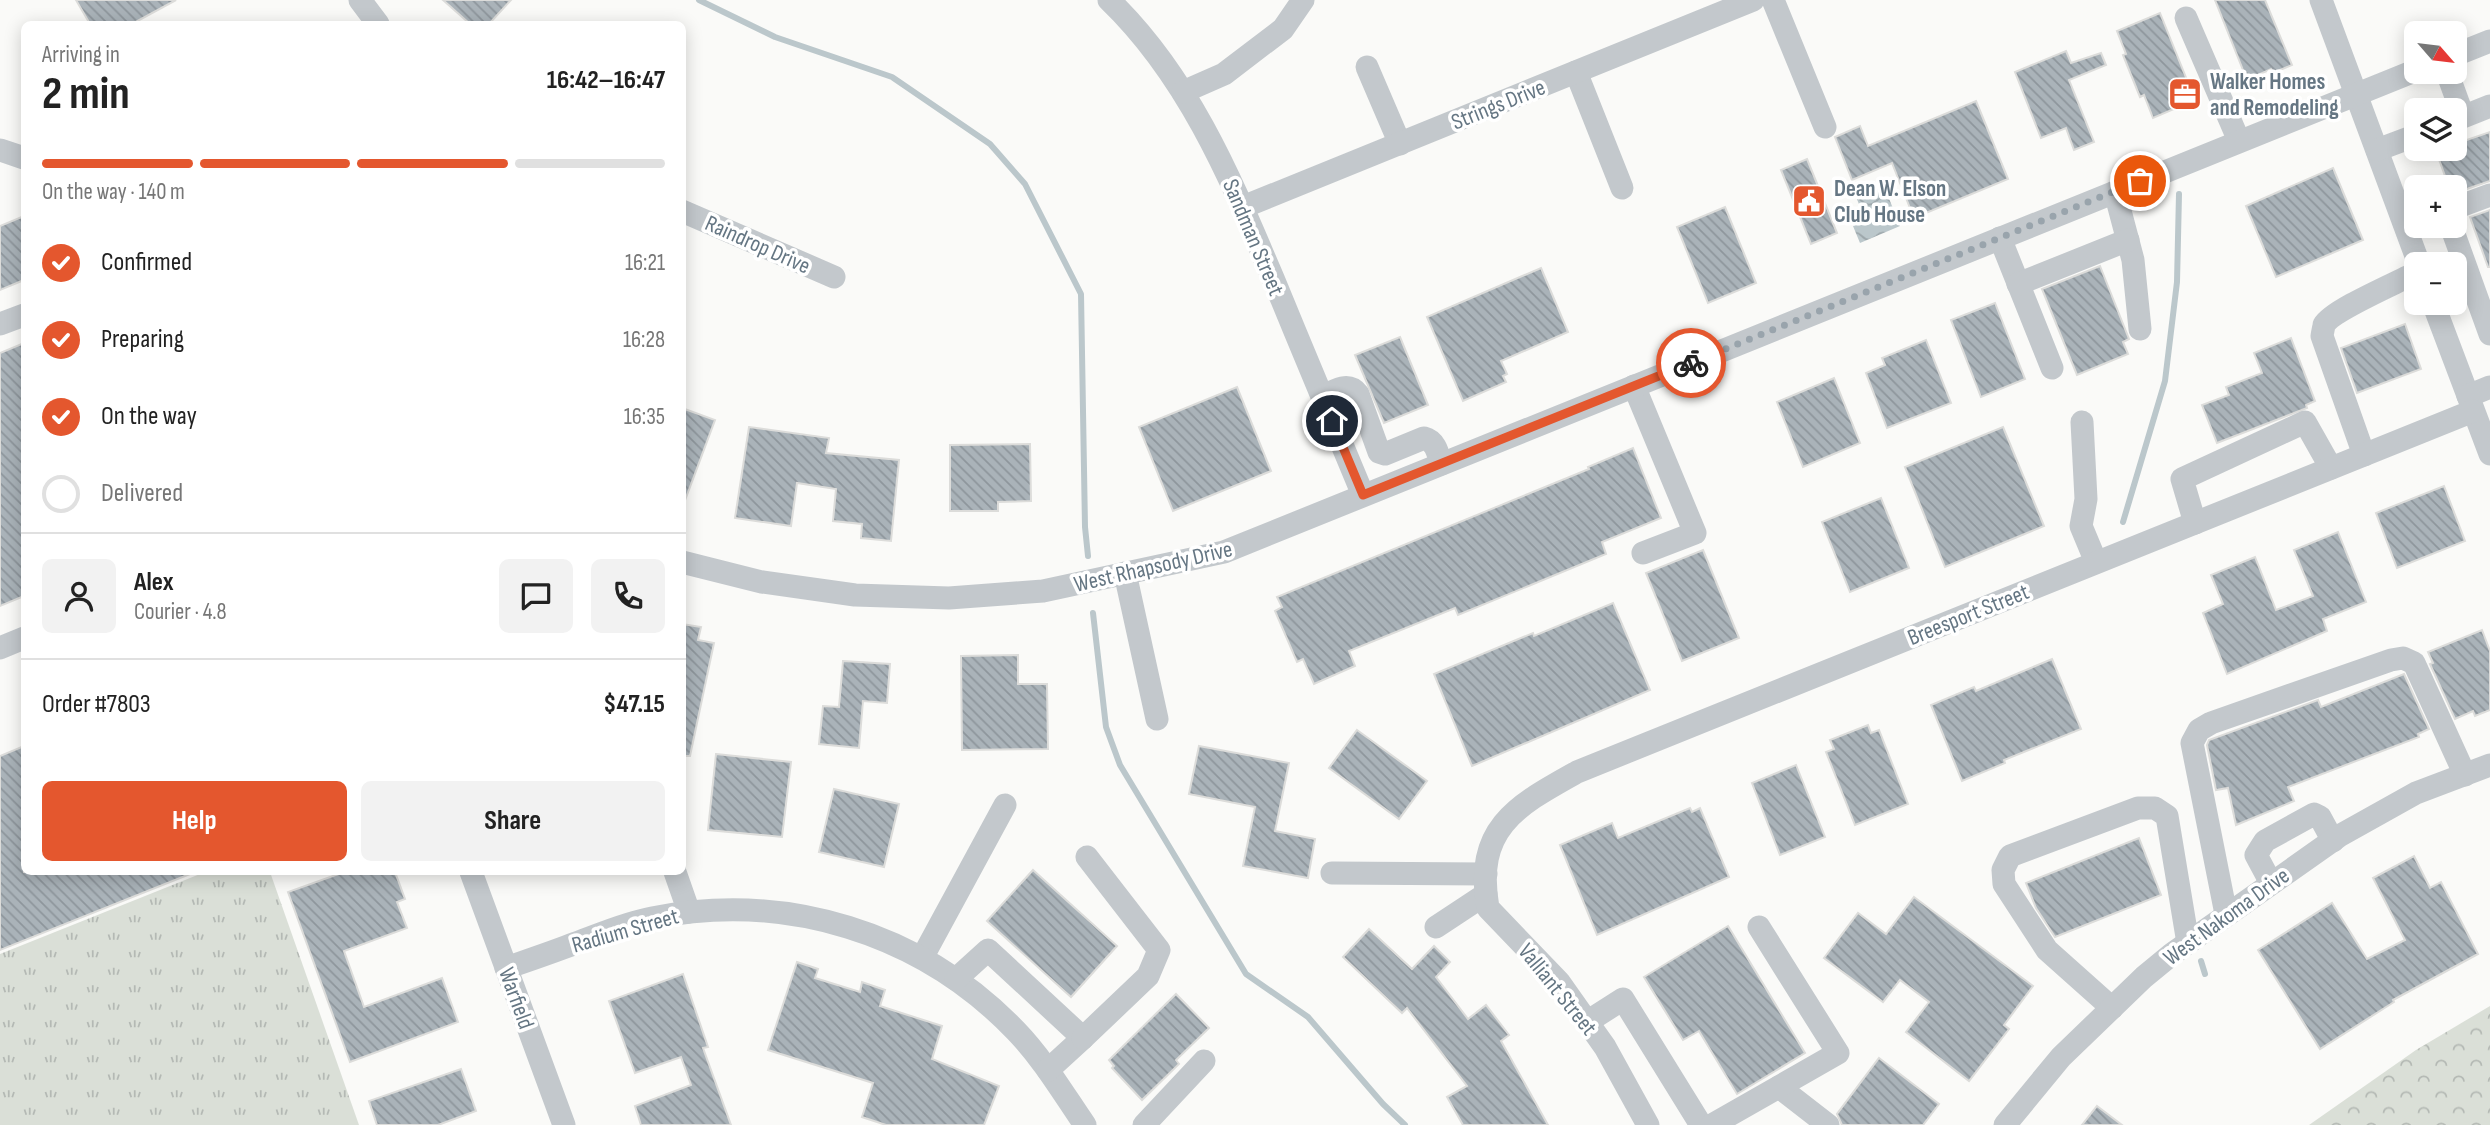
<!DOCTYPE html>
<meta charset="utf-8">
<style>
body{margin:0;font-family:"Sofia Sans Condensed",sans-serif;background:#f2f2f2;color:#222;height:100vh;display:flex;flex-direction:column;font-size:26px;white-space:nowrap}
*{box-sizing:border-box;margin:0}
p{font-size:23px;color:#767676}
.icon{flex:none;width:38px;height:38px;fill:none;stroke:currentColor;stroke-width:2;stroke-linecap:round;stroke-linejoin:round}
.map{position:relative;flex:1;overflow:hidden}
.sheet{position:absolute;left:21px;top:21px;width:665px;height:854px;display:flex;flex-direction:column;background:#fff;border-radius:10px;box-shadow:0 4px 18px #0003}
.sheet>*{flex:none}
.needle{width:46px;rotate:118deg}
.fabs{position:absolute;left:2404px;top:21px;display:grid;gap:14px}
.fabs a{display:grid;place-items:center;width:63px;height:63px;border-radius:10px;background:#fff;box-shadow:0 4px 18px #0003;font-size:35px}
.pin{position:absolute;display:grid;place-items:center;width:60px;height:60px;color:#fff;margin:-30px;border:4px solid #fff;border-radius:50%;box-shadow:0 2px 7px #0007}
.courier{position:absolute;display:grid;place-items:center;width:70px;height:70px;margin:-35px;border:5px solid #e4572e;border-radius:50%;background:#fff;color:#222;box-shadow:0 2px 9px #0007}
.headline em{font-style:normal;font-weight:700}
.headline div{display:flex;flex-direction:column-reverse}
.headline{display:flex;align-items:center;justify-content:space-between;height:119px;padding:0 21px}
h1{font-size:46px;font-weight:700;line-height:52px}
.bar{display:grid;grid-template-columns:repeat(4,1fr);gap:10px 7px;align-content:center;height:84px;padding:0 21px}
.bar i{height:9px;border-radius:5px;background:#e0e0e0}
.bar .current{background:#e4572e}
.bar p{grid-column:span 4}
.line{display:flex;align-items:center;gap:18px;padding:0 21px;border-top:2px solid #e0e0e0}
.line div{flex:1}
.round{display:grid;place-items:center;flex:none;width:74px;height:74px;border-radius:10px;background:#f2f2f2}
ol{padding:0 21px;list-style:none}
li{display:flex;align-items:center;gap:21px;height:77px}
li p{margin-inline-start:auto}
li .icon{padding:7px;border-radius:50%;background:#e4572e;color:#fff;stroke-width:4}
li:last-child{color:#767676}
li i{width:38px;height:38px;border:4px solid #e0e0e0;border-radius:50%}
.primary-button{display:flex;gap:14px;margin-top:auto;padding:14px 21px}
.primary-button a{flex:1;height:80px;border-radius:10px;background:#e4572e;color:#fff;font-size:28px;font-weight:700;line-height:80px;text-align:center}
.primary-button a+a{background:#f2f2f2;color:#222}
.map>svg:first-child{display:block}
.grass{fill:url(#grass-tufts)}
.forest{fill:url(#forest-crowns)}
.water{fill:url(#water-waves)}
.lines{fill:none;stroke-linecap:round;stroke-linejoin:round}
.stream{stroke:#bbc7cb;stroke-width:6}
.building{fill:url(#building-back-hatch);stroke:#dcdcda;stroke-width:2}
.minor{stroke:#c3c8cc;stroke-width:23}
.done{stroke:#99a4ac;stroke-width:7;stroke-dasharray:0 12.6}
.route{stroke:#e4572e;stroke-width:9}
.labels{text-anchor:middle;stroke-width:7;stroke-linejoin:round;paint-order:stroke}
.poi-label{font-size:23px;font-weight:bold;fill:#657683;stroke:#fff;text-anchor:start}
.street-label{font-size:23px;fill:#657683;stroke:#fff}
</style>
<div class="map">
<svg width="2490" height="1125" viewBox="0 0 2490 1125">
<defs>
<pattern id="grass-tufts" width="24" height="20" patternUnits="userSpaceOnUse" patternTransform="scale(1.75)"><rect width="24" height="20" fill="#dadfd7"/><path d="M3 7l-1-3M5 7V3M7 7l1-3M15 17l-1-3M17 17v-4M19 17l1-3" fill="none" stroke="#b4b9b4"/></pattern>
<pattern id="forest-crowns" width="20" height="18" patternUnits="userSpaceOnUse" patternTransform="scale(1.75)"><rect width="20" height="18" fill="#dadfd7"/><path d="M2 6a3 3 0 1 1 6 0M12 15a3 3 0 1 1 6 0" fill="none" stroke="#b4b9b4"/></pattern>
<pattern id="water-waves" width="16" height="10" patternUnits="userSpaceOnUse" patternTransform="scale(1.75)"><rect width="16" height="10" fill="#bbc7cb"/><path d="M0 5q4-4 8 0t8 0" fill="none" stroke="#9ca6aa"/></pattern>
<pattern id="building-back-hatch" width="6" height="6" patternUnits="userSpaceOnUse" patternTransform="scale(1.75)"><rect width="6" height="6" fill="#aab3b9"/><path d="M-1 5l2 2M0 0l6 6M5-1l2 2" fill="none" stroke="#8e969c"/></pattern>
</defs>
<rect width="100%" height="100%" fill="#fafaf8"/>
<polygon class="grass" points="205,872 270,872 359,1125 0,1125 0,954"/>
<polygon class="forest" points="2490,1006 2490,1125 2309,1125 2416,1050"/>
<polygon class="water" points="1884,186 1900,226 1860,243 1853,226 1866,221 1856,197"/>
<g class="lines">
<g class="stream">
<polyline points="699,0 775,37 892,77 990,144 1025,184 1081,294 1085,527 1088,556"/>
<polyline points="2123,522 2165,381 2177,282 2179,194"/>
<polyline points="1093,613 1106,727 1120,765 1246,974 1308,1017 1383,1104 1405,1125"/>
<polyline points="2201,961 2205,974"/>
</g>
</g>
<g class="building">
<polygon points="76,0 176,0 132,24 90,24"/>
<polygon points="443,0 511,0 489,24 470,24"/>
<polygon points="2215,0 2265,0 2292,65 2273,73 2271,69 2247,80"/>
<polygon points="2160,13 2195,100 2153,118 2144,95 2140,97 2123,55 2126,54 2117,31"/>
<polygon points="2066,51 2071,63 2101,53 2106,65 2069,80 2094,142 2074,150 2066,128 2041,138 2015,72"/>
<polygon points="1976,101 2008,179 1914,218 1892,163 1852,180 1835,137 1860,126 1868,146"/>
<polygon points="2490,132 2490,181 2455,193 2455,187 2449,187 2436,151 2455,149 2455,144"/>
<polygon points="1807,159 1837,233 1811,244 1781,170"/>
<polygon points="2333,168 2363,240 2276,277 2246,206"/>
<polygon points="1725,207 1756,283 1708,303 1677,227"/>
<polygon points="2490,210 2490,267 2488,267 2470,217"/>
<polygon points="24,216 24,280 0,290 0,226"/>
<polygon points="2100,266 2129,339 2123,342 2128,354 2077,375 2042,289"/>
<polygon points="1541,268 1568,332 1501,361 1507,374 1503,376 1506,382 1463,401 1427,317"/>
<polygon points="1995,303 2025,379 1981,397 1951,320"/>
<polygon points="2405,324 2421,369 2357,393 2341,348"/>
<polygon points="1400,337 1428,405 1384,423 1355,355"/>
<polygon points="2291,338 2315,401 2306,405 2307,408 2217,443 2202,405 2229,395 2226,387 2262,373 2254,353"/>
<polygon points="1926,340 1951,403 1887,428 1866,373 1885,365 1882,358"/>
<polygon points="24,343 24,596 0,606 0,353"/>
<polygon points="1834,378 1860,443 1803,467 1777,402"/>
<polygon points="1237,387 1271,471 1173,511 1139,427"/>
<polygon points="682,408 715,420 684,503 682,503"/>
<polygon points="749,427 829,438 826,453 899,460 891,541 861,538 862,524 833,521 836,489 797,483 791,526 735,518"/>
<polygon points="2003,427 2044,526 1945,567 1905,467"/>
<polygon points="1030,444 1031,501 998,502 998,511 950,511 950,445"/>
<polygon points="1633,448 1661,518 1602,542 1606,554 1458,615 1455,608 1349,651 1355,666 1314,684 1303,659 1297,662 1275,611 1282,607 1277,597 1589,469 1588,467"/>
<polygon points="2444,486 2465,541 2397,568 2376,513"/>
<polygon points="1881,498 1909,568 1850,592 1822,522"/>
<polygon points="2338,532 2366,602 2323,619 2327,631 2227,674 2203,613 2223,604 2211,575 2255,557 2276,610 2313,596 2294,550"/>
<polygon points="1703,550 1739,638 1682,661 1646,573"/>
<polygon points="1613,603 1650,690 1472,766 1434,674 1533,633 1534,636"/>
<polygon points="682,624 701,627 698,640 714,643 690,756 682,756"/>
<polygon points="2482,630 2490,651 2490,710 2475,716 2473,711 2455,719 2430,664 2433,663 2428,652"/>
<polygon points="1018,655 1018,684 1047,684 1048,749 962,750 961,656"/>
<polygon points="2052,659 2081,729 2004,760 2005,763 1962,781 1931,705 1974,687 1976,691"/>
<polygon points="843,661 890,664 887,703 863,701 859,748 819,744 823,706 839,707"/>
<polygon points="2404,674 2429,729 2418,734 2419,737 2288,787 2294,801 2236,825 2228,788 2216,790 2207,745 2209,740 2318,700 2321,707"/>
<polygon points="1868,725 1871,733 1879,730 1908,804 1855,825 1826,752 1834,749 1830,740"/>
<polygon points="1357,730 1427,781 1399,819 1329,768"/>
<polygon points="24,746 24,872 195,872 0,950 0,756"/>
<polygon points="1199,746 1289,763 1275,831 1315,839 1308,878 1243,866 1255,807 1189,794"/>
<polygon points="716,754 791,762 782,837 708,830"/>
<polygon points="1796,765 1825,837 1780,855 1752,783"/>
<polygon points="834,789 899,804 884,867 819,852"/>
<polygon points="1690,808 1692,812 1700,808 1729,877 1597,935 1560,845 1612,823 1618,838"/>
<polygon points="2139,838 2161,895 2055,937 2036,908 2026,883"/>
<polygon points="2414,856 2430,888 2441,882 2478,954 2393,1000 2394,1002 2320,1049 2258,950 2332,903 2367,959 2405,940 2373,878"/>
<polygon points="1033,870 1117,946 1071,997 987,921"/>
<polygon points="344,872 395,872 405,899 397,902 407,928 344,951 364,1007 442,978 458,1022 350,1062 288,892"/>
<polygon points="1914,897 2033,986 2004,1025 2009,1029 1969,1081 1906,1032 1929,1002 1900,980 1883,1002 1824,958 1858,913 1886,934"/>
<polygon points="1728,926 1805,1053 1737,1094 1699,1031 1683,1040 1644,977"/>
<polygon points="1369,929 1412,969 1434,946 1450,962 1436,977 1468,1019 1486,1005 1509,1035 1501,1041 1548,1125 1463,1125 1447,1097 1467,1086 1407,1008 1402,1013 1343,957"/>
<polygon points="797,962 818,969 815,978 860,992 862,982 885,990 880,1006 942,1026 932,1059 999,1086 984,1125 886,1125 862,1117 873,1083 768,1050"/>
<polygon points="683,974 708,1047 703,1048 731,1125 641,1125 635,1106 691,1085 681,1057 635,1073 609,1001"/>
<polygon points="1176,994 1209,1028 1176,1060 1179,1064 1142,1100 1112,1068 1114,1066 1109,1060"/>
<polygon points="1879,1058 1939,1104 1923,1125 1842,1125 1837,1114"/>
<polygon points="461,1069 476,1111 438,1125 377,1125 369,1101"/>
<polygon points="2097,1106 2122,1125 2082,1125"/>
</g>
<g class="lines">
<g class="minor">
<polyline points="360,0 378,24"/>
<path d="M1109,0C1190,78 1232,182 1275,283C1304,354 1334,425 1363,495"/>
<polyline points="1773,0 1825,127"/>
<polyline points="2321,0 2419,264"/>
<polyline points="2186,18 2239,141"/>
<polyline points="2455,55 2490,41"/>
<polyline points="1367,67 1400,144"/>
<polyline points="1576,72 1622,188"/>
<polyline points="2447,72 2463,116"/>
<polyline points="1183,92 1224,74 1283,29 1303,0"/>
<polyline points="2455,120 2490,106"/>
<polyline points="0,150 24,158"/>
<polyline points="2377,150 2417,135"/>
<polyline points="2115,192 2133,260 2140,329"/>
<polyline points="1243,207 1753,0"/>
<polyline points="2455,208 2490,195"/>
<polyline points="682,211 834,277"/>
<polyline points="2451,226 2490,334"/>
<polyline points="2000,238 2052,368"/>
<polyline points="2018,284 2128,240"/>
<polyline points="2433,303 2490,454"/>
<polyline points="0,324 24,315"/>
<polyline points="1634,386 1695,533 1643,553"/>
<path d="M1322,396C1335,391 1348,381 1358,394L1379,452L1385,454L1424,438C1436,441 1438,454 1441,464"/>
<polyline points="2468,396 2490,387"/>
<polyline points="2082,422 2086,499 2081,526 2096,562"/>
<path d="M2364,455L2322,336C2322,335 2324,326 2324,325C2332,310 2399,282 2417,272"/>
<polyline points="2195,523 2182,479 2305,422 2331,468"/>
<polyline points="682,562 762,582 855,595 949,598 1043,591 1224,552 2417,70"/>
<polyline points="1125,573 1157,719"/>
<polyline points="0,648 24,638"/>
<polyline points="471,872 564,1125"/>
<polyline points="675,872 689,912"/>
<polyline points="1332,873 1486,874"/>
<polyline points="2271,883 2256,855 2265,841 2314,814 2320,817 2333,841"/>
<polyline points="2226,914 2192,743 2199,730 2211,723 2391,660 2403,658 2414,663 2465,775"/>
<polyline points="1436,927 1486,894"/>
<polyline points="922,958 1005,805"/>
<path d="M506,968C529,960 553,952 576,943C601,934 625,923 652,918C785,891 921,932 1016,1031C1043,1059 1063,1093 1085,1125"/>
<polyline points="956,979 988,950 1083,1038 1048,1070"/>
<polyline points="2112,1008 2047,950 2004,884 2003,870 2010,856 2138,808 2155,808 2167,816 2188,943"/>
<polyline points="1587,1022 1623,999 1701,1125"/>
<polyline points="1083,1038 1148,976 1159,950 1087,857"/>
<polyline points="1779,1087 1828,1125"/>
<polyline points="1144,1125 1204,1061"/>
<path d="M1648,1125L1605,1047L1559,982L1488,908C1474,828 1516,806 1577,772L2473,411"/>
<polyline points="1712,1125 1838,1053 1759,927"/>
<polyline points="2005,1125 2061,1057 2144,977 2172,954 2339,836 2416,793 2490,765"/>
</g>
</g>
<g class="lines">
<polyline class="done" points="1691,363 2140,181"/>
<polyline class="route" points="1332,421 1363,495 1691,363"/>
</g>
<defs>
<g id="office-square" transform="scale(1.75)"><rect x="-9" y="-9" width="18" height="18" rx="4" fill="#e4572e" stroke="#fff"/><path d="M-6-3h4V-5.5h4V-3h4V5H-6ZM-1-4.5V-3h2v-1.5ZM-6 0V1H6V0Z" fill="#fff"/></g>
<g id="civic-square" transform="scale(1.75)"><rect x="-9" y="-9" width="18" height="18" rx="4" fill="#e4572e" stroke="#fff"/><path d="M-.6-6.5H3V-4.5H.6V-3L4-1V1h2V6H-6V1h2V-1L-.6-3ZM-1.2 2.5V6h2.4V2.5Z" fill="#fff"/></g>
</defs>
<g fill-rule="evenodd">
<use href="#office-square" x="2185" y="94"/>
<use href="#civic-square" x="1809" y="201"/>
</g>
<g class="labels">
<g class="poi-label">
<text x="2210" y="89">Walker Homes<tspan x="2210" dy="26">and Remodeling</tspan></text>
<text x="1834" y="196">Dean W. Elson<tspan x="1834" dy="26">Club House</tspan></text>
</g>
<g class="street-label">
<text transform="translate(1498 104) rotate(-22)" y="8">Strings Drive</text>
<text transform="translate(1254 237) rotate(67)" y="8">Sandman Street</text>
<text transform="translate(758 244) rotate(24)" y="8">Raindrop Drive</text>
<text transform="translate(1153 566) rotate(-13)" y="8">West Rhapsody Drive</text>
<text transform="translate(1968 614) rotate(-22)" y="8">Breesport Street</text>
<text transform="translate(2226 916) rotate(-36)" y="8">West Nakoma Drive</text>
<text transform="translate(625 930) rotate(-16)" y="8">Radium Street</text>
<text transform="translate(1558 989) rotate(51)" y="8">Valliant Street</text>
<text transform="translate(517 998) rotate(70)" y="8">Warfield</text>
</g>
</g>
</svg>
<div class="fabs">
<a><svg class="needle" viewBox="-14 -14 28 28"><path d="M0-13l5 13h-10z" fill="#e53935"/><path d="M0 13l5-13h-10z" fill="#767676"/></svg></a>
<a><svg class="icon" aria-label="layers" viewBox="0 0 24 24"><path d="M12 4l9 5-9 5-9-5zM3 14l9 5 9-5"/></svg></a>
<a>+</a>
<a>−</a>
</div>
<div class="pin" style="left:2140px;top:181px;background:#ea580c"><svg class="icon" aria-label="bag" viewBox="0 0 24 24"><path d="M5 8h14l-1 12H6zM9 8a3 3 0 0 1 6 0"/></svg></div>
<div class="pin" style="left:1332px;top:421px;background:#1f2937"><svg class="icon" aria-label="home" viewBox="0 0 24 24"><path d="M3 11l9-7 9 7M6 9v11h12V9"/></svg></div>
<div class="courier" style="left:1691px;top:363px"><svg class="icon" aria-label="bike" viewBox="0 0 24 24"><circle cx="6" cy="16" r="4"/><circle cx="18" cy="16" r="4"/><path d="M6 16l4-8h5l3 8M10 8l3 8H6M13 5h3"/></svg></div>
<section class="sheet">
<div class="headline"><div><h1>2 min</h1><p>Arriving in</p></div><em>16:42–16:47</em></div>
<div class="bar"><i class="current"></i><i class="current"></i><i class="current"></i><i></i><p>On the way · 140 m</p></div>
<ol>
<li><svg class="icon" aria-label="check" viewBox="0 0 24 24"><path d="M5 12l5 5 9-10"/></svg>Confirmed<p>16:21</p></li>
<li><svg class="icon" aria-label="check" viewBox="0 0 24 24"><path d="M5 12l5 5 9-10"/></svg>Preparing<p>16:28</p></li>
<li><svg class="icon" aria-label="check" viewBox="0 0 24 24"><path d="M5 12l5 5 9-10"/></svg>On the way<p>16:35</p></li>
<li><i></i>Delivered</li>
</ol>
<div class="line" style="height:126px"><a class="round"><svg class="icon" aria-label="person" viewBox="0 0 24 24"><circle cx="12" cy="8" r="4"/><path d="M4 21q1-7 8-7t8 7"/></svg></a><div><b>Alex</b><p>Courier · 4.8</p></div><a class="round"><svg class="icon" aria-label="chat" viewBox="0 0 24 24"><path d="M4 5h16v11H9l-5 4z"/></svg></a><a class="round"><svg class="icon" aria-label="phone" viewBox="0 0 24 24"><path d="M5 4h4l2 5-3 2q2 4 5 5l2-3 5 2v4C11 20 4 13 5 4z"/></svg></a></div>
<div class="line" style="height:91px"><div>Order #7803</div><b>$47.15</b></div>
<div class="primary-button"><a>Help</a><a>Share</a></div>
</section>
</div>
